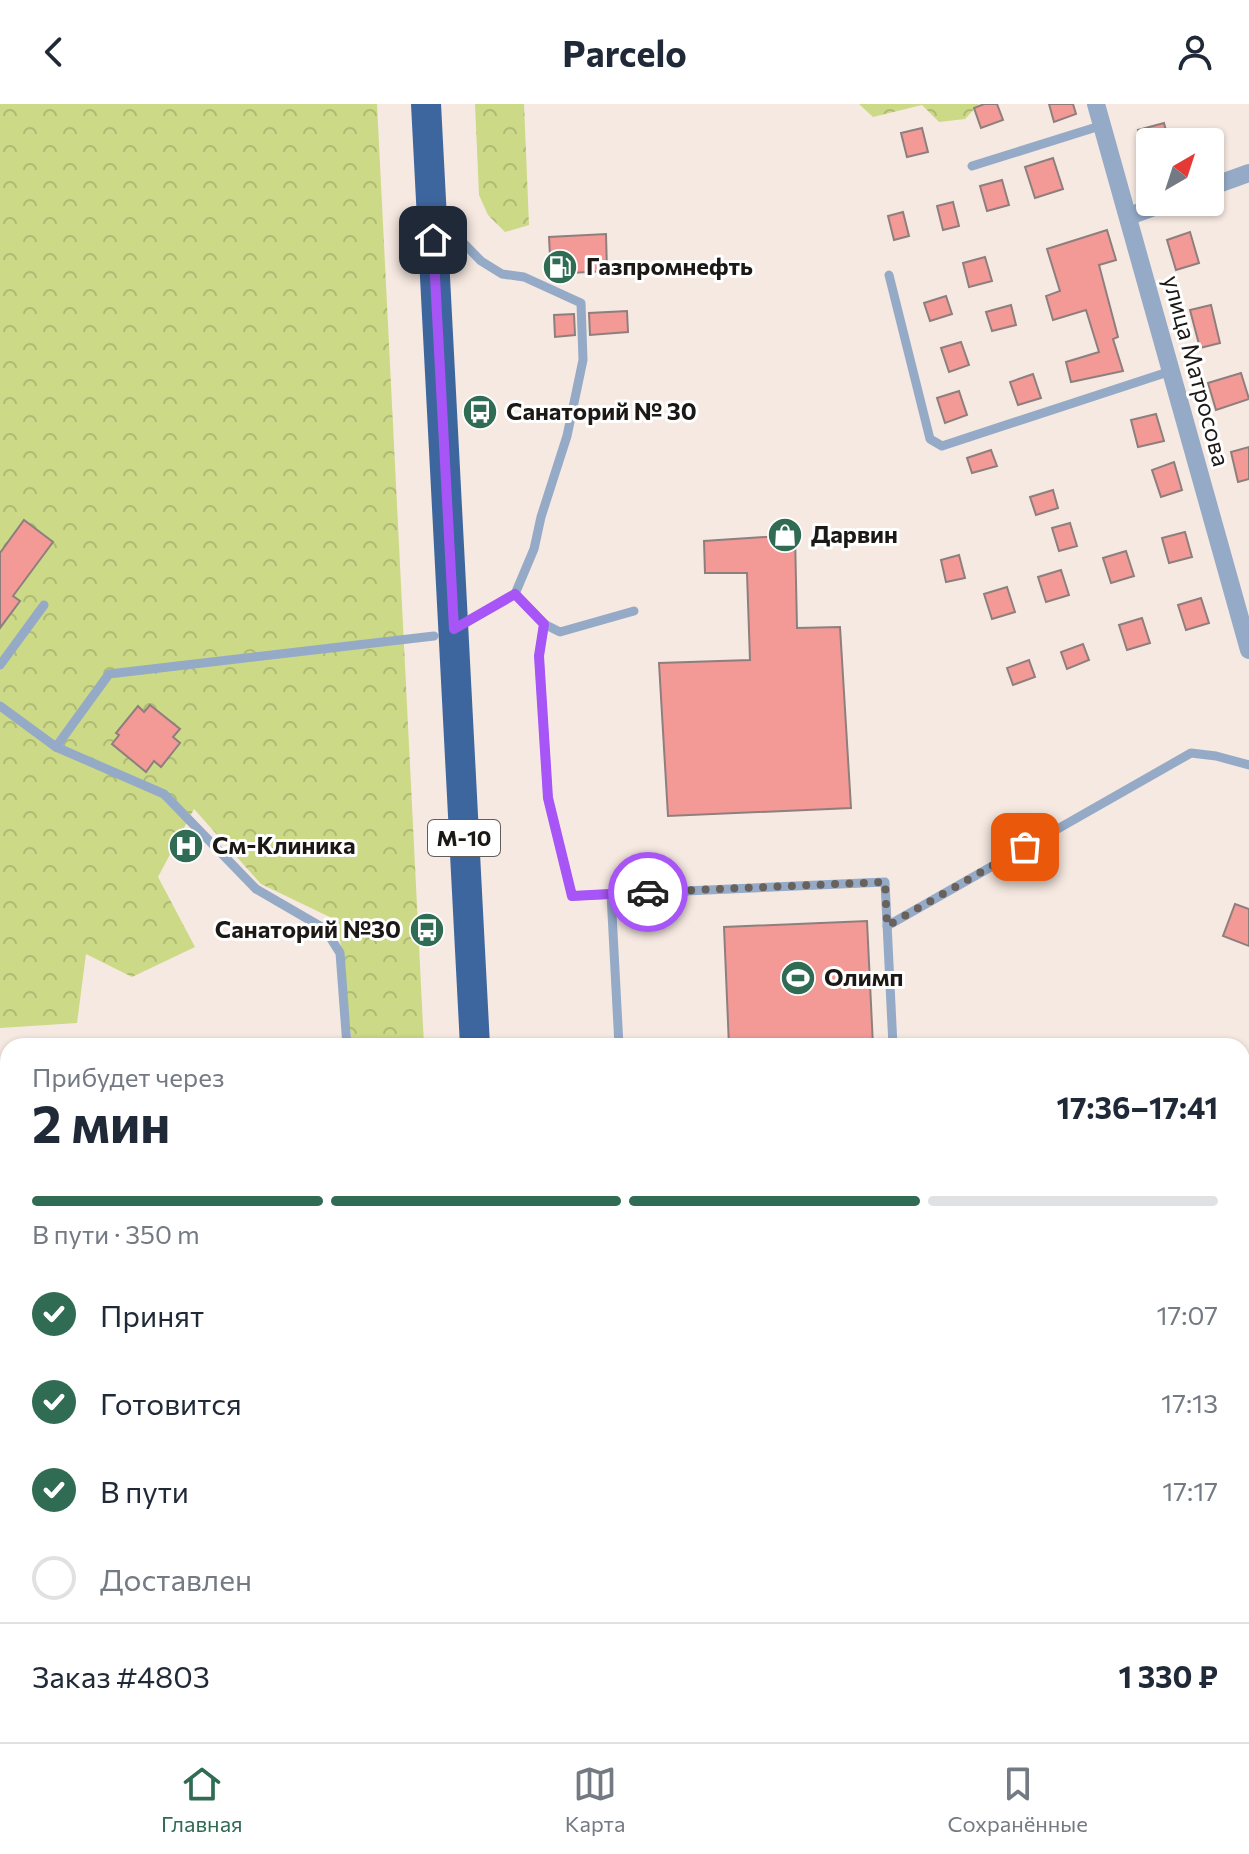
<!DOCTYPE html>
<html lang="ru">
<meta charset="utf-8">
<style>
body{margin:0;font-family:Commissioner,sans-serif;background:#f2f2f3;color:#1f2937;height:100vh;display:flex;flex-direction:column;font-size:30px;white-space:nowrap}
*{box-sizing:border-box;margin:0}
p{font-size:26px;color:#747a83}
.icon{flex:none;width:44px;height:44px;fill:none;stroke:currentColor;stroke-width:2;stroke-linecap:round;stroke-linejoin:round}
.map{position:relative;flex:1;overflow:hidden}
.sheet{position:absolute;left:0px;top:934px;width:1250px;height:704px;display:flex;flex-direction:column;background:#fff;border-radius:24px 24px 0 0;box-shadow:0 2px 6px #0004}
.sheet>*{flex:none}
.needle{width:52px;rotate:39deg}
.fabs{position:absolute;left:1136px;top:24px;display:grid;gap:16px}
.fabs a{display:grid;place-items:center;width:88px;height:88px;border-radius:8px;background:#fff;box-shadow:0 2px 6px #0004;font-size:40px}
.pin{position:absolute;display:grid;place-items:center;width:68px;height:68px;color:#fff;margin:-34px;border-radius:16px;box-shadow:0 4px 12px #0006}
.courier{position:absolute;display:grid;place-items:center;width:80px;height:80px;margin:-40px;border:6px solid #a855f7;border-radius:50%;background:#fff;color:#222;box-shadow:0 2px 10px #0007}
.overview em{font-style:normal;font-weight:700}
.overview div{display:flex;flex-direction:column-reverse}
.overview{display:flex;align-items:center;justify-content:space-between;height:136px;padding:0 32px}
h1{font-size:52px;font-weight:700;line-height:60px}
.bar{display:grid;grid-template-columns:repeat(4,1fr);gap:12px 8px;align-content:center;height:96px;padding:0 32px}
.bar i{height:10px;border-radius:6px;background:#e0e1e3}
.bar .active{background:#306b54}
.bar p{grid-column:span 4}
.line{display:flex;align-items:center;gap:20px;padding:0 32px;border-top:2px solid #e0e1e3}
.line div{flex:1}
ol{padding:0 32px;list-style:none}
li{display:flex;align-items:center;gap:24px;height:88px}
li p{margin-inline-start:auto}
li .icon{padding:8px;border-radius:50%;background:#306b54;color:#fff;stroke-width:4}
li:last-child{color:#747a83}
li i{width:44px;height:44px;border:4px solid #e0e1e3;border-radius:50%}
header{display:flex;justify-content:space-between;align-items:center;height:104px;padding:0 32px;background:#fff;font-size:36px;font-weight:700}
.tab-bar{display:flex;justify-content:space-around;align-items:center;height:112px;border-top:2px solid #e0e1e3;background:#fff;font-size:22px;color:#747a83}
.tab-bar a{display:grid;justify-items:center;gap:4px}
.tab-bar .active{color:#306b54}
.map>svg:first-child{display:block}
.forest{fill:url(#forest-crowns)}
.building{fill:#f39a97;stroke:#8e7f7e;stroke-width:2}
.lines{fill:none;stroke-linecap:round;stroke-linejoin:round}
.service{stroke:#95aac7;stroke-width:9}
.minor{stroke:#95aac7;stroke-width:18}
.trunk{stroke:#3e669e;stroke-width:30}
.done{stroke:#68615c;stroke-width:8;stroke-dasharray:0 14.4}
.route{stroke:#a855f7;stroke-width:10}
.labels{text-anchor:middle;stroke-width:6;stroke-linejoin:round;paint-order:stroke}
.shield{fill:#fff;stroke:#605d5b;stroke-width:2}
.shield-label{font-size:22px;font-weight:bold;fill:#1c1815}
.poi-label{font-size:24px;font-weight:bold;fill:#1c1815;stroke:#fff;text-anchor:start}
.street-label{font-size:24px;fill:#1c1815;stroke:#fff}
</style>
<header><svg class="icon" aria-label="back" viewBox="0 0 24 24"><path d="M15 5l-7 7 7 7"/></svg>Parcelo<svg class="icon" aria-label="person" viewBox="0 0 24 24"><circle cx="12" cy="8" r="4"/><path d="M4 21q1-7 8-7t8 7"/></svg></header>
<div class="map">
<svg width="1249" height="1638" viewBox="0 0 1249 1638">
<defs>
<pattern id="forest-crowns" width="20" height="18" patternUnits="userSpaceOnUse" patternTransform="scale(2)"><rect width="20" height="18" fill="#ccd987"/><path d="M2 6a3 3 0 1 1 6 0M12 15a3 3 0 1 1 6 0" fill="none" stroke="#afba74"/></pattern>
</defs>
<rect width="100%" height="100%" fill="#f6e9e1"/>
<g class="forest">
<polygon points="0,0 377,0 424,942 352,942 338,817 261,780 194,705 158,773 195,843 132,873 86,850 77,919 0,924"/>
<polygon points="475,0 524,0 529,121 505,128 488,111 479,91"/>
<polygon points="859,0 979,0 965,15 939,18 922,1 873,13"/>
<polygon points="8,1145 8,1268 0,1262 0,1153"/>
</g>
<g class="building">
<polygon points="984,0 997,0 1003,16 981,24 974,4"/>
<polygon points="1049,0 1073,0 1076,10 1054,18"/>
<polygon points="1164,19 1169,38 1141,38 1138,26"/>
<polygon points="922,24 928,48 907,53 901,29"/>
<polygon points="1053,54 1063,85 1035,94 1025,63"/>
<polygon points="1002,76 1009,101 987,107 980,82"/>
<polygon points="953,98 959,122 943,126 937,102"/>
<polygon points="903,108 909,132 894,136 888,112"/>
<polygon points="1107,126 1116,156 1099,161 1118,233 1113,235 1123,267 1071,278 1066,258 1099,248 1086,206 1053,216 1046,192 1060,187 1047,145"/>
<polygon points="1190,128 1199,159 1176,166 1167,136"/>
<polygon points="606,130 607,167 551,170 549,133"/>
<polygon points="985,153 992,177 969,183 963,159"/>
<polygon points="946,192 952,210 930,217 924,199"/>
<polygon points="1011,201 1016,221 992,227 986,208"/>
<polygon points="1211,201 1220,239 1200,244 1190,206"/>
<polygon points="627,207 628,228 590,231 589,209"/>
<polygon points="574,210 575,231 555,233 554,211"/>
<polygon points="961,238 969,261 949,268 941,244"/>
<polygon points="1241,269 1249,295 1216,306 1208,279"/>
<polygon points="1033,270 1041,294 1018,301 1010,278"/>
<polygon points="959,287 967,311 945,319 937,294"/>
<polygon points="1156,310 1164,337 1138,343 1131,316"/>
<polygon points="1249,343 1249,375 1238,378 1231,348"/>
<polygon points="991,346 997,362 972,369 967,354"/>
<polygon points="1174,358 1182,386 1161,393 1152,366"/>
<polygon points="1053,386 1058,404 1036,411 1030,393"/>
<polygon points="24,416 53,438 13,492 20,497 0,524 0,449"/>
<polygon points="1070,419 1077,442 1059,447 1052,424"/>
<polygon points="1185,428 1192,453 1169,459 1162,434"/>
<polygon points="795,431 797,524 840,523 851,704 668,712 659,559 750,556 747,469 705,469 704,437"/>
<polygon points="1126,447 1134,472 1111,479 1103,454"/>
<polygon points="959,451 965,474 946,478 941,456"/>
<polygon points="1061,466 1069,491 1046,498 1038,473"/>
<polygon points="1007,483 1015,508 992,515 984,490"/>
<polygon points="1201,494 1209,519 1186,526 1178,501"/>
<polygon points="1142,514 1150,539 1127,546 1119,521"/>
<polygon points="1083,540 1089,556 1067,565 1061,548"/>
<polygon points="1029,556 1035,573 1013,581 1007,564"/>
<polygon points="150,601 180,625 173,633 180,639 161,663 154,657 146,668 112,640 119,631 116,629 138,602 144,608"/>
<polygon points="1235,800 1249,805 1249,842 1223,832"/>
<polygon points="867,817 873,942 729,942 724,823"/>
</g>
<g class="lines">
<g class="service">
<polyline points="972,62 1103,21"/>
<polyline points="439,114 481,157 502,170 524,173 581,199 583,256 567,332 541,413 534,445 515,490 460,522"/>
<polyline points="889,171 930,335 942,342 1171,267"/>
<polyline points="515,490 544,520 560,528 634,507"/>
<polyline points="544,520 539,552 548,694 572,792 885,778 893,942"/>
<polyline points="0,561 44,501"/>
<polyline points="0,602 56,643"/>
<polyline points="611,790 619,942"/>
<polyline points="887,822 1191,649 1216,652 1249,661"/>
<polyline points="347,942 340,849 325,825 256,785 164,690 56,643 109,570 434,532"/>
<polyline points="0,1274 8,1280"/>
<polyline points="1242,1544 1249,1545"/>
<polyline points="1161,1638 1163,1630"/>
<polyline points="1222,1638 1225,1630"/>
</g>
<g class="minor">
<polyline points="1096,0 1249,546"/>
<polyline points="1210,83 1249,69"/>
<polyline points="1129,112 1168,98"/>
<polyline points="1242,1011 1249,998"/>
</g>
<g class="trunk">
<polyline points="426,0 475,942"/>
<polyline points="486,1630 486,1638"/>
<polyline points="512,1630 513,1638"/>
</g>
</g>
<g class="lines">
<polyline class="done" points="648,788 885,778 887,822 1025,743"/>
<polyline class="route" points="433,136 454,525 515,490 544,520 539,552 548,694 572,792 648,788"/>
</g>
<defs>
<g id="fuel-disc" transform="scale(1.8)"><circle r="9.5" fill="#306b54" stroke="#fff"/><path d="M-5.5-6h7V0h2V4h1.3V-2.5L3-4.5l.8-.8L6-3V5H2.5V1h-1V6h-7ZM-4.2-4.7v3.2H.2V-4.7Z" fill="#fff"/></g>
<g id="bus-disc" transform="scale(1.8)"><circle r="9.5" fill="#306b54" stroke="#fff"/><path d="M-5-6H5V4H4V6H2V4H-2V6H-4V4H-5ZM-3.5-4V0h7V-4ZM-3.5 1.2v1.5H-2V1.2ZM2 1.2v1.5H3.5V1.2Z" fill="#fff"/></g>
<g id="shop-disc" transform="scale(1.8)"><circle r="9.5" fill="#306b54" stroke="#fff"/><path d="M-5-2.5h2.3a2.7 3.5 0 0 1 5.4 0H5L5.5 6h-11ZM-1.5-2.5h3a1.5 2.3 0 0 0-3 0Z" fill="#fff"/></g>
<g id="hospital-disc" transform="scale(1.8)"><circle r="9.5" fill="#306b54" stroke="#fff"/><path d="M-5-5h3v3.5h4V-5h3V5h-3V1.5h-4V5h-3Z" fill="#fff"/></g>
<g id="stadium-disc" transform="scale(1.8)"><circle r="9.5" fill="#306b54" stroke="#fff"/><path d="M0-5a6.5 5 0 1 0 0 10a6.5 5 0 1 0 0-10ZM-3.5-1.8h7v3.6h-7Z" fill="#fff"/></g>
</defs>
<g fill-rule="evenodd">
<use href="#fuel-disc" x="560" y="163"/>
<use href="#bus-disc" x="480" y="308"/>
<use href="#shop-disc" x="785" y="431"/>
<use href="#hospital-disc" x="186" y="742"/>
<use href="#bus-disc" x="427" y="826"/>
<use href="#stadium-disc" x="798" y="874"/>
</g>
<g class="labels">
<rect class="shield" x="428" y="716" width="72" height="36" rx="6"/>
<g class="shield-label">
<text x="464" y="742">М-10</text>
</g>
<g class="poi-label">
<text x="586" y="171">Газпромнефть</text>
<text x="506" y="316">Санаторий № 30</text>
<text x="811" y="439">Дарвин</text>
<text x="212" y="750">См-Клиника</text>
<text x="401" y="834" text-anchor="end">Санаторий №30</text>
<text x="824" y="882">Олимп</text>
</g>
<g class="street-label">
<text transform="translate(1196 267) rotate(75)" y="8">улица Матросова</text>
</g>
</g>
</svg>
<div class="fabs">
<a><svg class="needle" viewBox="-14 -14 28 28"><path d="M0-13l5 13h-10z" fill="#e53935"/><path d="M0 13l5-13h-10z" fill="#747a83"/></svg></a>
</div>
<div class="pin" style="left:1025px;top:743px;background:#ea580c"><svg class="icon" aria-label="bag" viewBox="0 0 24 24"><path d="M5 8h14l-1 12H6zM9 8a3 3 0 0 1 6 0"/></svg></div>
<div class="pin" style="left:433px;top:136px;background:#1f2937"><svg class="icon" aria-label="home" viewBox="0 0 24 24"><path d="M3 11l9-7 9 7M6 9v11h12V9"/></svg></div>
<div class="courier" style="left:648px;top:788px"><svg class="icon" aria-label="car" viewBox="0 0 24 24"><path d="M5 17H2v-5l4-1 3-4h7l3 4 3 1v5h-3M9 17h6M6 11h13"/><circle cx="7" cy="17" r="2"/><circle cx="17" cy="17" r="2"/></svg></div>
<section class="sheet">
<div class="overview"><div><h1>2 мин</h1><p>Прибудет через</p></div><em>17:36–17:41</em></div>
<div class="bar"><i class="active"></i><i class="active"></i><i class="active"></i><i></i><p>В пути · 350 m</p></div>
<ol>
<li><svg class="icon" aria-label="check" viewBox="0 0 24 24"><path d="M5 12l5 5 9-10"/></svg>Принят<p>17:07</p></li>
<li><svg class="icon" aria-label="check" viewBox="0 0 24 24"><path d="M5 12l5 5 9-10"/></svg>Готовится<p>17:13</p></li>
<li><svg class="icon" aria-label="check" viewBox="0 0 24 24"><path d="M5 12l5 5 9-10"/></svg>В пути<p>17:17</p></li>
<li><i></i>Доставлен</li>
</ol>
<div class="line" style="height:104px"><div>Заказ #4803</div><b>1 330 ₽</b></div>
</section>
</div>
<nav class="tab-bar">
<a class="active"><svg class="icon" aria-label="home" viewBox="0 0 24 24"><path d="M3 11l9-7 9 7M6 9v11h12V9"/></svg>Главная</a>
<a><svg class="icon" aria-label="map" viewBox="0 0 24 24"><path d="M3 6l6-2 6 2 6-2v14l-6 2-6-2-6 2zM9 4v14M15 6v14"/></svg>Карта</a>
<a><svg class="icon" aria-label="saved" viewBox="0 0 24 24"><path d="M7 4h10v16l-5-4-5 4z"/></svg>Сохранённые</a>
</nav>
